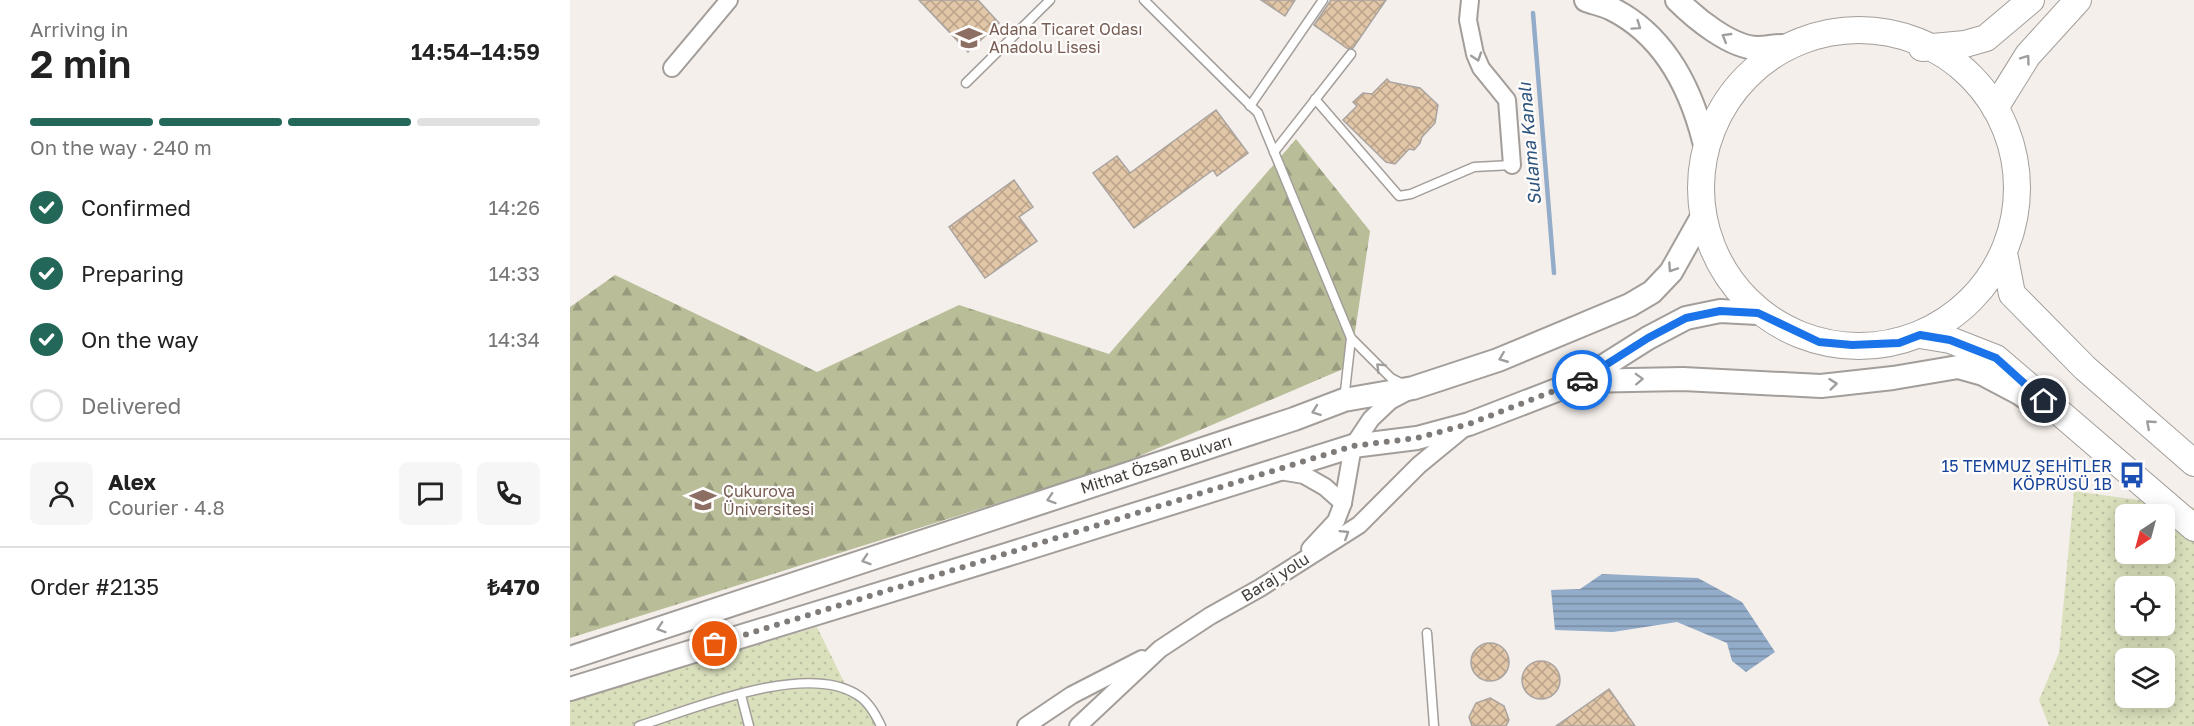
<!DOCTYPE html>
<meta charset="utf-8">
<style>
body{margin:0;font-family:"Golos Text",sans-serif;background:#f6f6f6;color:#222;height:100vh;display:flex;flex-direction:column;font-size:22px;white-space:nowrap}
*{box-sizing:border-box;margin:0}
p{font-size:20px;color:#767676}
.icon{flex:none;width:33px;height:33px;fill:none;stroke:currentColor;stroke-width:2;stroke-linecap:round;stroke-linejoin:round}
.map{position:relative;flex:1;overflow:hidden}
.drawer{display:flex;flex-direction:column;background:#fff;width:570px}
.drawer>*{flex:none}
.needle{width:39px;rotate:216deg}
.controls{position:absolute;left:1545px;top:504px;display:grid;gap:12px}
.controls a{display:grid;place-items:center;width:60px;height:60px;border-radius:9px;background:#fff;box-shadow:0 3px 15px #0003;font-size:30px}
.pin{position:absolute;display:grid;place-items:center;width:51px;height:51px;color:#fff;margin:-26px;border:3px solid #fff;border-radius:50%;box-shadow:0 2px 6px #0007}
.courier{position:absolute;display:grid;place-items:center;width:60px;height:60px;margin:-30px;border:4px solid #1a73e8;border-radius:50%;background:#fff;color:#222;box-shadow:0 2px 8px #0007}
.summary em{font-style:normal;font-weight:600}
.summary div{display:flex;flex-direction:column-reverse}
.summary{display:flex;align-items:center;justify-content:space-between;height:102px;padding:0 30px}
h1{font-size:39px;font-weight:600;line-height:45px}
.bar{display:grid;grid-template-columns:repeat(4,1fr);gap:9px 6px;align-content:center;height:72px;padding:0 30px}
.bar i{height:8px;border-radius:4px;background:#e0e0e0}
.bar .selected{background:#236758}
.bar p{grid-column:span 4}
.line{display:flex;align-items:center;gap:15px;padding:0 30px;border-top:2px solid #e0e0e0}
.line div{flex:1}
.round{display:grid;place-items:center;flex:none;width:63px;height:63px;border-radius:9px;background:#f6f6f6}
ol{padding:0 30px;list-style:none}
li{display:flex;align-items:center;gap:18px;height:66px}
li p{margin-inline-start:auto}
li .icon{padding:6px;border-radius:50%;background:#236758;color:#fff;stroke-width:4}
li:last-child{color:#767676}
li i{width:33px;height:33px;border:3px solid #e0e0e0;border-radius:50%}
main{display:flex;flex:1;min-height:0}
.map>svg:first-child{display:block}
.forest{fill:url(#forest-firs)}
.park{fill:url(#park-dots);fill-rule:evenodd}
.water{fill:url(#water-rules)}
.lines{fill:none;stroke-linecap:round;stroke-linejoin:round}
.stream{stroke:#92acc9;stroke-width:4.5}
.building{fill:url(#building-cross-hatch);stroke:#a9a4a0;stroke-width:1.5}
.service-casing{stroke:#a39e9a;stroke-width:11}
.minor-casing{stroke:#a39e9a;stroke-width:20}
.secondary-casing{stroke:#a39e9a;stroke-width:26}
.primary-casing{stroke:#a39e9a;stroke-width:28}
.service{stroke:#fff;stroke-width:8}
.minor{stroke:#fff;stroke-width:16}
.secondary{stroke:#fff;stroke-width:22}
.primary{stroke:#fff;stroke-width:26}
.oneway{stroke:#9f9e9d}
.done{stroke:#7f7b79;stroke-width:6;stroke-dasharray:0 10.8}
.route{stroke:#1a73e8;stroke-width:8}
.labels{text-anchor:middle;stroke-width:4.5;stroke-linejoin:round;paint-order:stroke}
.education-label{font-size:16px;fill:#785e54;stroke:#fffdfc;text-anchor:start}
.street-label{font-size:16px;fill:#3f3c3b;stroke:#fffdfc}
.transit-label{font-size:16px;fill:#164399;stroke:#fffdfc;text-anchor:end}
.water-label{font-size:18px;font-style:italic;fill:#2d547d;stroke:#fffdfc}
</style>
<main>
<section class="drawer">
<div class="summary"><div><h1>2 min</h1><p>Arriving in</p></div><em>14:54–14:59</em></div>
<div class="bar"><i class="selected"></i><i class="selected"></i><i class="selected"></i><i></i><p>On the way · 240 m</p></div>
<ol>
<li><svg class="icon" aria-label="check" viewBox="0 0 24 24"><path d="M5 12l5 5 9-10"/></svg>Confirmed<p>14:26</p></li>
<li><svg class="icon" aria-label="check" viewBox="0 0 24 24"><path d="M5 12l5 5 9-10"/></svg>Preparing<p>14:33</p></li>
<li><svg class="icon" aria-label="check" viewBox="0 0 24 24"><path d="M5 12l5 5 9-10"/></svg>On the way<p>14:34</p></li>
<li><i></i>Delivered</li>
</ol>
<div class="line" style="height:108px"><a class="round"><svg class="icon" aria-label="person" viewBox="0 0 24 24"><circle cx="12" cy="8" r="4"/><path d="M4 21q1-7 8-7t8 7"/></svg></a><div><b>Alex</b><p>Courier · 4.8</p></div><a class="round"><svg class="icon" aria-label="chat" viewBox="0 0 24 24"><path d="M4 5h16v11H9l-5 4z"/></svg></a><a class="round"><svg class="icon" aria-label="phone" viewBox="0 0 24 24"><path d="M5 4h4l2 5-3 2q2 4 5 5l2-3 5 2v4C11 20 4 13 5 4z"/></svg></a></div>
<div class="line" style="height:78px"><div>Order #2135</div><b>₺470</b></div>
</section>
<div class="map">
<svg width="1624" height="726" viewBox="0 0 1624 726">
<defs>
<pattern id="forest-firs" width="22" height="20" patternUnits="userSpaceOnUse" patternTransform="scale(1.5)"><rect width="22" height="20" fill="#b9bd98"/><path d="M5 1l3.5 6h-7zM16 11l3.5 6h-7z" fill="#989b7d"/></pattern>
<pattern id="park-dots" width="8" height="8" patternUnits="userSpaceOnUse" patternTransform="scale(1.5)"><rect width="8" height="8" fill="#dadfbc"/><path d="M2 2h.1M6 6h.1" fill="none" stroke="#bcc0a2" stroke-width="1.8" stroke-linecap="round"/></pattern>
<pattern id="water-rules" width="6" height="5" patternUnits="userSpaceOnUse" patternTransform="scale(1.5)"><rect width="6" height="5" fill="#92acc9"/><path d="M0 2.5h6" fill="none" stroke="#798da4"/></pattern>
<pattern id="building-cross-hatch" width="8" height="8" patternUnits="userSpaceOnUse" patternTransform="scale(1.5)"><rect width="8" height="8" fill="#e2c6a8"/><path d="M0 0l8 8M0 8l8-8" fill="none" stroke="#b9a28a"/></pattern>
</defs>
<rect width="100%" height="100%" fill="#f5efeb"/>
<polygon class="forest" points="726,139 800,231 780,366 546,466 0,638 0,307 45,275 247,372 389,305 539,354"/>
<g class="park">
<path d="M1504,491L1624,508V726H1479L1469,700L1489,653ZM1556,514H1594V554H1556ZM1556,586H1594V626H1556ZM1556,658H1594V698H1556Z"/>
<polygon points="247,627 274,682 313,726 0,726 0,700"/>
</g>
<polygon class="water" points="1032,574 1128,578 1172,602 1205,652 1176,672 1162,661 1157,643 1107,622 1043,632 985,630 981,590 1010,589"/>
<g class="lines">
<polyline class="stream" points="963,13 984,273"/>
</g>
<g class="building">
<polygon points="349,0 408,0 429,23 398,52"/>
<polygon points="691,0 725,0 715,16"/>
<polygon points="761,0 816,0 783,48 778,49 744,25"/>
<polygon points="817,79 820,82 850,88 868,105 865,123 852,137 850,143 844,150 839,149 825,164 816,162 773,120 787,106 783,102 793,93 802,94"/>
<polygon points="646,110 678,153 647,176 643,170 564,228 523,173 547,156 560,173"/>
<polygon points="444,180 463,207 449,217 467,241 415,278 379,227"/>
<circle cx="920" cy="662" r="19"/>
<circle cx="971" cy="680" r="19"/>
<polygon points="1039,689 1065,726 986,726"/>
<polygon points="920,698 934,706 939,720 936,726 902,726 899,717 906,703"/>
</g>
<g class="lines">
<g class="service-casing">
<g id="service">
<polyline points="574,0 688,113 781,338 821,378 833,384"/>
<polyline points="396,83 480,0"/>
<polyline points="745,99 829,196 841,194 904,167 942,165"/>
<polyline points="680,106 753,0"/>
<polyline points="704,152 781,54"/>
<polyline points="774,400 781,338"/>
<polyline points="857,633 864,726"/>
<polyline points="171,695 179,726"/>
<path d="M69,726C123,709 234,662 286,694C297,700 306,715 311,726"/>
</g>
</g>
<g class="minor-casing">
<g id="minor">
<polyline points="900,0 898,20 905,54 911,68 937,100 942,165"/>
<polyline points="102,68 159,0"/>
<polyline points="710,471 734,475 755,487 773,503"/>
<polyline points="740,549 766,521 773,503 783,446 801,419 820,401 837,392"/>
<polyline points="456,726 502,695 572,659"/>
<polyline points="508,726 590,649 640,616 690,588 789,525 849,465 894,428"/>
</g>
</g>
<g class="secondary-casing">
<g id="secondary">
<path d="M1016,0C1024,3 1034,5 1042,9C1094,35 1120,86 1134,141"/>
<path d="M1107,0C1125,18 1161,48 1188,48C1196,48 1204,46 1212,46"/>
<polyline points="1010,381 1113,379 1251,386 1323,378 1388,367 1413,374 1449,393 1471,408"/>
<polyline points="0,658 724,419 774,400 843,388 928,360 1060,305 1082,292 1101,272 1132,217"/>
<polyline points="0,689 436,555 783,446 847,438 899,424 1010,381 1078,338 1116,318 1150,311 1188,313"/>
</g>
</g>
<g class="primary-casing">
<g id="primary">
<circle cx="1289" cy="188" r="158"/>
<polyline points="1352,48 1395,44 1416,38 1461,0"/>
<polyline points="1425,108 1458,55 1508,0"/>
<polyline points="1435,258 1442,294 1515,368 1624,463"/>
<polyline points="1350,335 1380,340 1426,358 1624,528"/>
</g>
</g>
<use href="#service" class="service"/>
<use href="#minor" class="minor"/>
<use href="#secondary" class="secondary"/>
<use href="#primary" class="primary"/>
</g>
<defs><path id="oneway-chevron" d="M-2-3.5L2.5 0L-2 3.5" fill="none" stroke-width="1.6" stroke-linecap="round" stroke-linejoin="round" transform="scale(1.5)"/></defs>
<g class="oneway">
<use href="#oneway-chevron" transform="translate(1067 26) rotate(35)"/>
<use href="#oneway-chevron" transform="translate(1156 37) rotate(-149)"/>
<use href="#oneway-chevron" transform="translate(907 57) rotate(72)"/>
<use href="#oneway-chevron" transform="translate(1456 59) rotate(-54)"/>
<use href="#oneway-chevron" transform="translate(1102 268) rotate(124)"/>
<use href="#oneway-chevron" transform="translate(933 358) rotate(158)"/>
<use href="#oneway-chevron" transform="translate(810 367) rotate(-135)"/>
<use href="#oneway-chevron" transform="translate(1069 379) rotate(-2)"/>
<use href="#oneway-chevron" transform="translate(1263 384) rotate(-6)"/>
<use href="#oneway-chevron" transform="translate(746 411) rotate(160)"/>
<use href="#oneway-chevron" transform="translate(1580 424) rotate(-139)"/>
<use href="#oneway-chevron" transform="translate(481 499) rotate(162)"/>
<use href="#oneway-chevron" transform="translate(775 534) rotate(-32)"/>
<use href="#oneway-chevron" transform="translate(296 560) rotate(162)"/>
<use href="#oneway-chevron" transform="translate(91 628) rotate(162)"/>
</g>
<g class="lines">
<polyline class="done" points="145,644 783,446 847,438 899,424 1012,380"/>
<polyline class="route" points="1012,380 1078,338 1116,318 1150,311 1188,313 1249,342 1282,345 1329,343 1350,335 1380,340 1426,358 1474,401"/>
</g>
<defs>
<g id="school-bare" transform="scale(2.07)"><path d="M0-5L7-2L0 1L-7-2ZM-4 1L0 2.5L4 1V4Q0 6-4 4Z" fill="#8d6e63" stroke="#fffdfc" stroke-width="2.5" paint-order="stroke"/></g>
<g id="bus-bare" transform="scale(2.07)"><path d="M-5-6H5V4H4V6H2V4H-2V6H-4V4H-5ZM-3.5-4V0h7V-4ZM-3.5 1.2v1.5H-2V1.2ZM2 1.2v1.5H3.5V1.2Z" fill="#1a4fb4" stroke="#fffdfc" stroke-width="2.5" paint-order="stroke"/></g>
<g id="university-bare" transform="scale(2.07)"><path d="M0-5L7-2L0 1L-7-2ZM-4 1L0 2.5L4 1V4Q0 6-4 4Z" fill="#8d6e63" stroke="#fffdfc" stroke-width="2.5" paint-order="stroke"/></g>
</defs>
<g fill-rule="evenodd">
<use href="#school-bare" x="399" y="38"/>
<use href="#bus-bare" x="1562" y="475"/>
<use href="#university-bare" x="133" y="500"/>
</g>
<g class="labels">
<g class="education-label">
<text x="419" y="35">Adana Ticaret Odası<tspan x="419" dy="18">Anadolu Lisesi</tspan></text>
<text x="153" y="497">Çukurova<tspan x="153" dy="18">Üniversitesi</tspan></text>
</g>
<g class="street-label">
<text transform="translate(586 464) rotate(-18)" y="6">Mithat Özsan Bulvarı</text>
<text transform="translate(705 577) rotate(-32)" y="6">Baraj yolu</text>
</g>
<g class="transit-label">
<text x="1542" y="472">15 TEMMUZ ŞEHİTLER<tspan x="1542" dy="18">KÖPRÜSÜ 1B</tspan></text>
</g>
<g class="water-label">
<text transform="translate(960 144) rotate(-95)" y="6">Sulama Kanalı</text>
</g>
</g>
</svg>
<div class="controls">
<a><svg class="needle" viewBox="-14 -14 28 28"><path d="M0-13l5 13h-10z" fill="#e53935"/><path d="M0 13l5-13h-10z" fill="#767676"/></svg></a>
<a><svg class="icon" aria-label="locate" viewBox="0 0 24 24"><circle cx="12" cy="12" r="6"/><path d="M12 2v4M12 18v4M2 12h4M18 12h4"/></svg></a>
<a><svg class="icon" aria-label="layers" viewBox="0 0 24 24"><path d="M12 4l9 5-9 5-9-5zM3 14l9 5 9-5"/></svg></a>
</div>
<div class="pin" style="left:145px;top:644px;background:#ea580c"><svg class="icon" aria-label="bag" viewBox="0 0 24 24"><path d="M5 8h14l-1 12H6zM9 8a3 3 0 0 1 6 0"/></svg></div>
<div class="pin" style="left:1474px;top:401px;background:#1f2937"><svg class="icon" aria-label="home" viewBox="0 0 24 24"><path d="M3 11l9-7 9 7M6 9v11h12V9"/></svg></div>
<div class="courier" style="left:1012px;top:380px"><svg class="icon" aria-label="car" viewBox="0 0 24 24"><path d="M5 17H2v-5l4-1 3-4h7l3 4 3 1v5h-3M9 17h6M6 11h13"/><circle cx="7" cy="17" r="2"/><circle cx="17" cy="17" r="2"/></svg></div>
</div>
</main>
